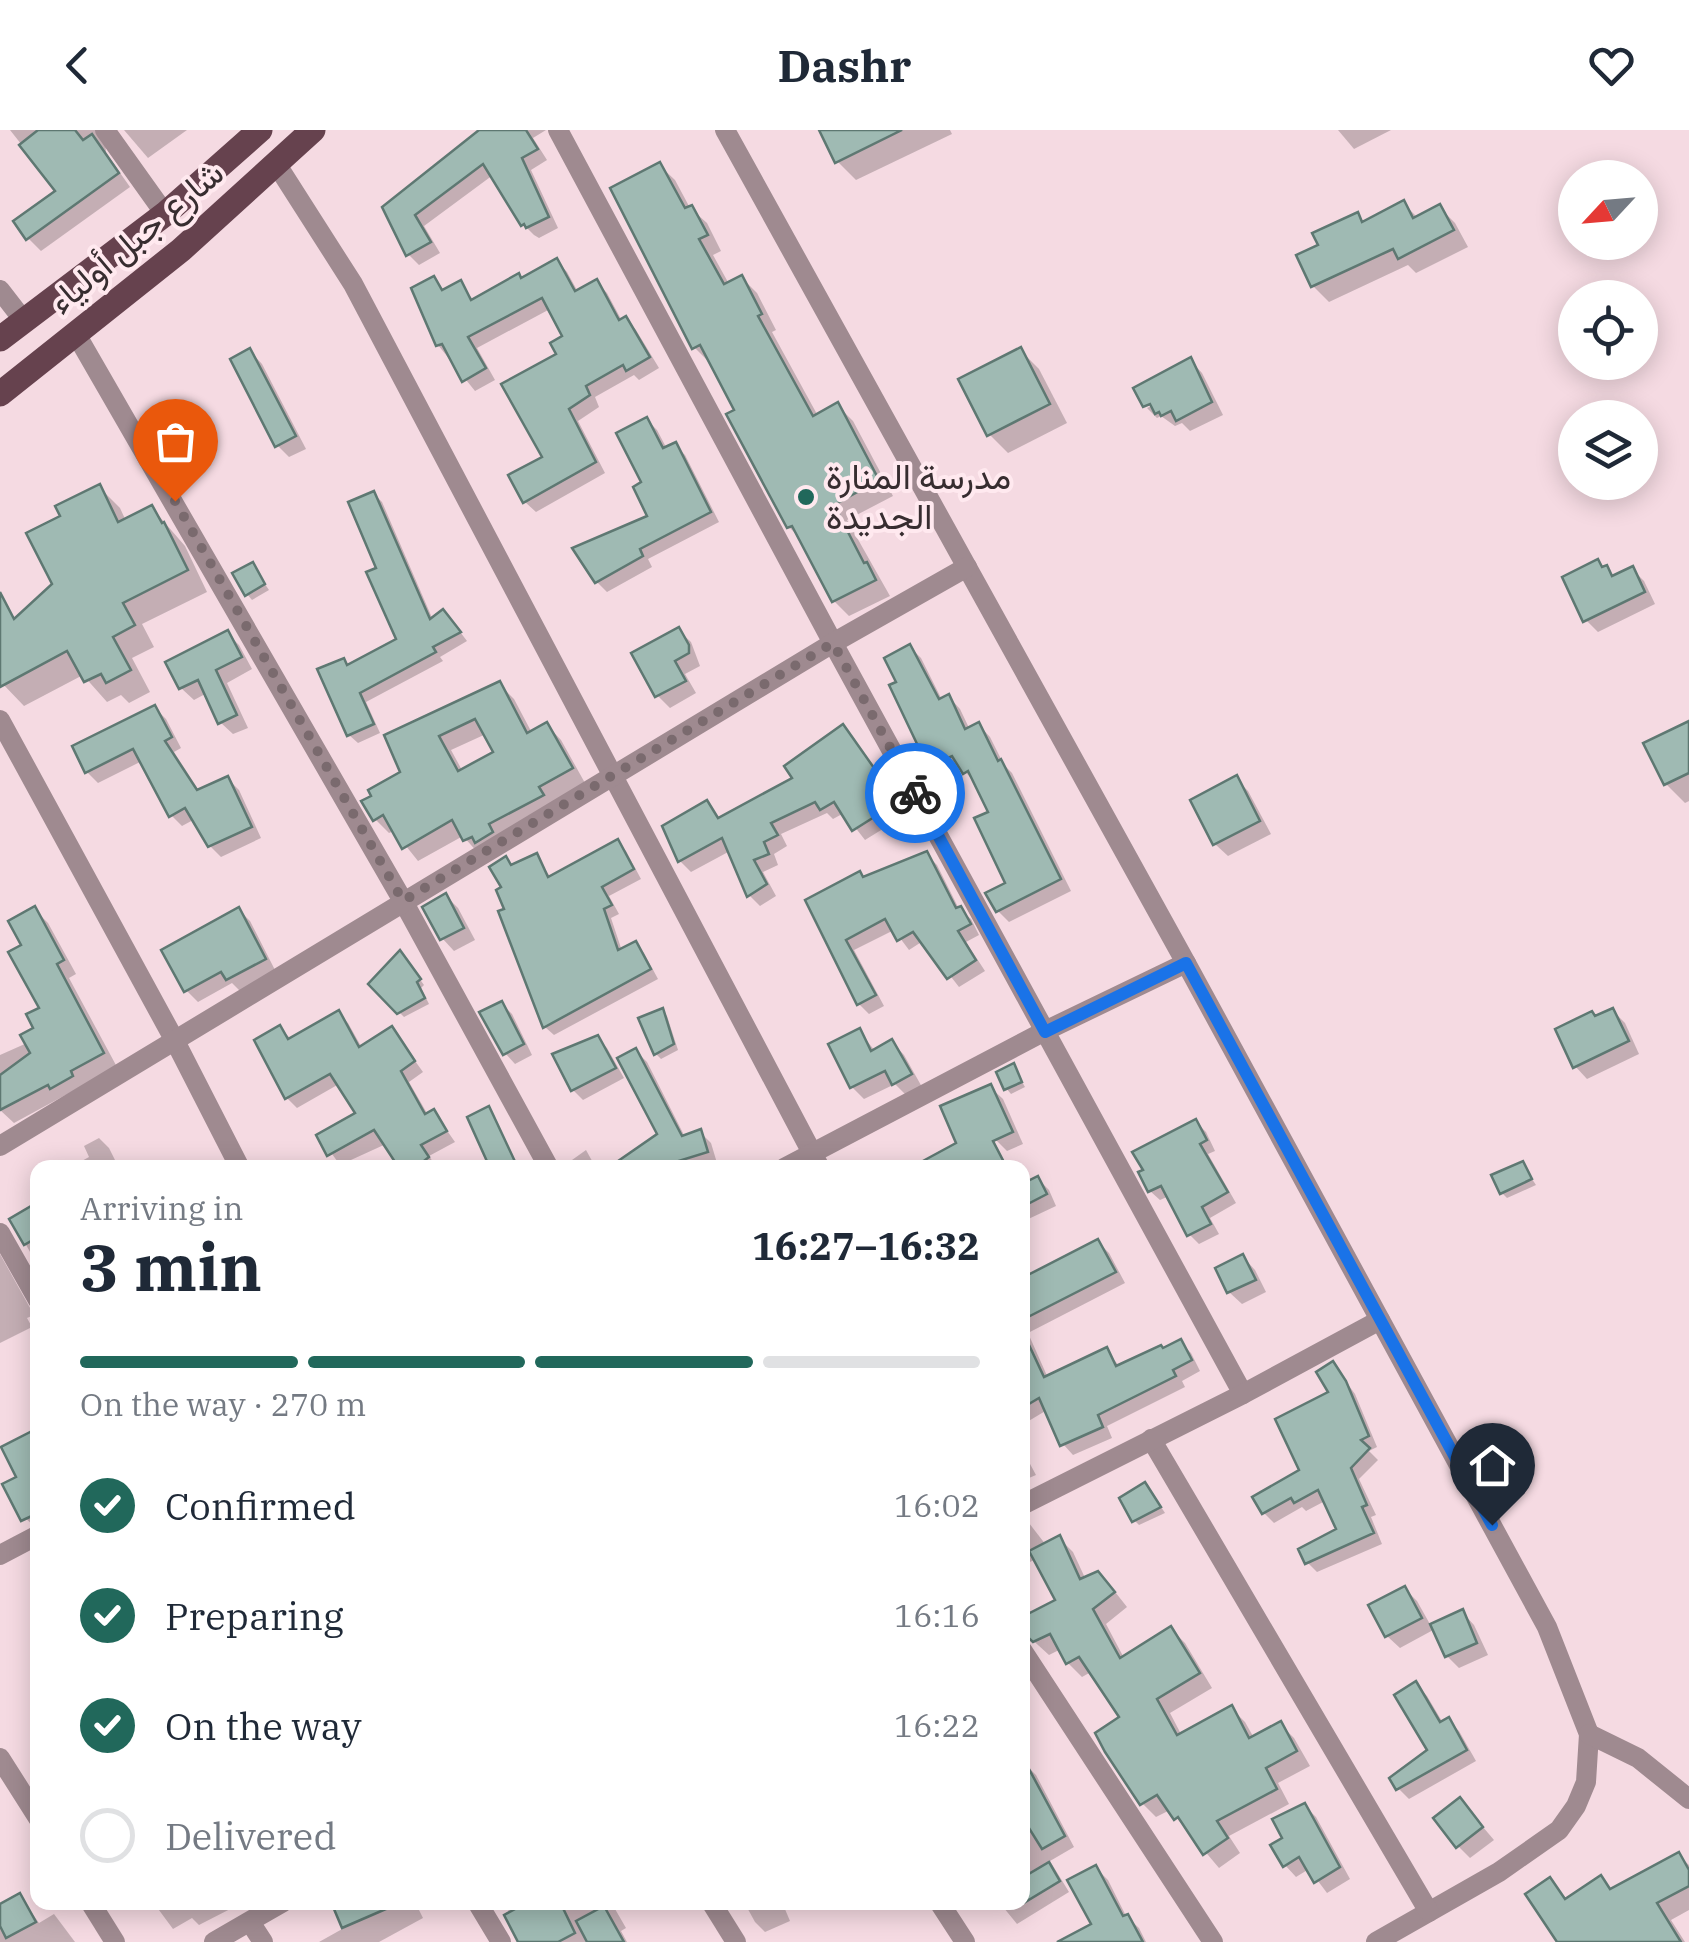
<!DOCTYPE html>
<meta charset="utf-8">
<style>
body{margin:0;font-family:"IBM Plex Serif",Vazirmatn,serif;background:#f2f2f3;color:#1f2937;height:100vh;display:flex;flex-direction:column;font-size:38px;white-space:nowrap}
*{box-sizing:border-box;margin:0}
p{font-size:32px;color:#747a83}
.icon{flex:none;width:55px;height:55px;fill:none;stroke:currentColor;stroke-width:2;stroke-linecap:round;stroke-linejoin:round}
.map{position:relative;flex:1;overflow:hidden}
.panel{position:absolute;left:30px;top:1030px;width:1000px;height:750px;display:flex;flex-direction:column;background:#fff;border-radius:20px;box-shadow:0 5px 25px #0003}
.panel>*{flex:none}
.needle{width:65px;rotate:244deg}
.buttons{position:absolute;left:1558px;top:30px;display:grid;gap:20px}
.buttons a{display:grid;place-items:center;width:100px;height:100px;border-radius:50%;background:#fff;box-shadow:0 5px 25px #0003;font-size:50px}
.pin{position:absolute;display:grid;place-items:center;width:85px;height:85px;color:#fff;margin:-102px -42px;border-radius:50% 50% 50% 0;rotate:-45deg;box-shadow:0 0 10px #0007}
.pin .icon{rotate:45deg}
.courier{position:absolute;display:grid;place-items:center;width:100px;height:100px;margin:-50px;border:8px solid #1a73e8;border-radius:50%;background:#fff;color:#222;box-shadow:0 2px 12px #0007}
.headline em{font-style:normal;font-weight:700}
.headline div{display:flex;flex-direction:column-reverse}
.headline{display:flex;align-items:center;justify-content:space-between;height:170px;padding:0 50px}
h1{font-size:65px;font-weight:700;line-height:75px}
.bar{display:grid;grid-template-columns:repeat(4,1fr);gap:15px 10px;align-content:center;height:120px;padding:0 50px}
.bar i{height:12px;border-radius:8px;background:#e0e1e3}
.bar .on{background:#21685b}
.bar p{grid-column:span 4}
ol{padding:0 50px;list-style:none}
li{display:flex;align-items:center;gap:30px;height:110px}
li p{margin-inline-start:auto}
li .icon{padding:10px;border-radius:50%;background:#21685b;color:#fff;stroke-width:4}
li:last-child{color:#747a83}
li i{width:55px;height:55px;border:5px solid #e0e1e3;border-radius:50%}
header{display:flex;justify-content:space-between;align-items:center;height:130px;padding:0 50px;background:#fff;font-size:45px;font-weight:700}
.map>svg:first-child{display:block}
.shadow{fill:#0003;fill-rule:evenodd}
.building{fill:#9fbab3;stroke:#5e7872;stroke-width:2.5;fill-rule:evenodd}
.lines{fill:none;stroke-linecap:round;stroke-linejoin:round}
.minor{stroke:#9f8a90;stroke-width:20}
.primary{stroke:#66424e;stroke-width:25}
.done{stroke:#7a6a6e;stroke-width:10;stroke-dasharray:0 18}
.route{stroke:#1a73e8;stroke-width:12}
.poi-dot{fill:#21685b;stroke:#ffe9ef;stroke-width:4}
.labels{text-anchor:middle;stroke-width:8;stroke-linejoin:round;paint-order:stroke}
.street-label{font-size:35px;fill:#372d30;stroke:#ffe9ef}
.poi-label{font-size:35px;fill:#372d30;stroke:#ffe9ef;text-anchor:start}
</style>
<header><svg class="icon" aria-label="back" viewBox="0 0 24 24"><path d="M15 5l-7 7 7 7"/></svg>Dashr<svg class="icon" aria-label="heart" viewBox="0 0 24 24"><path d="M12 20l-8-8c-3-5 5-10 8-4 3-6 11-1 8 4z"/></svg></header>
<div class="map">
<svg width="1689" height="1812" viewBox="0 0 1689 1812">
<rect width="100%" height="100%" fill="#f5dae2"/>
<g class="shadow">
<polygon points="10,0 114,0 105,7 106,23 130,57 41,121 28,108 59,62"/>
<polygon points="124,0 187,0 148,28"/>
<polygon points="484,0 546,0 533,8 547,30 531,40 558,98 539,108 534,105 523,94 493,45 424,96 440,123 419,135 408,124 385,81"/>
<polygon points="822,0 950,0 952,4 856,50 837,31"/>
<polygon points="1338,0 1391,0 1354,19"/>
<polygon points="659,35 675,50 690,78 707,93 721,121 713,125 729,154 742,148 757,163 776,200 772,202 818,286 838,276 853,291 893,366 847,390 890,466 849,486 834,471 801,409 789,397 737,281 710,233 694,217"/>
<polygon points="1403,73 1418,88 1439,77 1455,93 1468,117 1416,143 1408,135 1329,172 1313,156 1357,85 1365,93"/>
<polygon points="557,131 567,142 578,162 596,152 607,163 622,191 626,189 636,200 659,238 639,250 634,245 595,267 599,277 578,291 605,343 536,382 525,372 545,328 560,225 566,207 550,179 477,218 495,250 475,261 438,215 433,149 445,161 460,153 474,171"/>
<polygon points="1020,220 1039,239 1067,293 1008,323 989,304"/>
<polygon points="250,221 262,234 306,319 289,327 277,315"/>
<polygon points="1190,230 1202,243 1223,285 1190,301 1182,293 1175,296 1161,286 1157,288 1147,278 1162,271 1146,273 1146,277 1137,259"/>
<polygon points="647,290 657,300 667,319 675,315 685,325 719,392 648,429 652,437 607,462 596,451 651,387 645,353"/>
<polygon points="99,357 120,378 126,391 152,378 185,416 207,462 142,494 154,517 132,528 150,562 129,573 121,565 107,572 83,545 24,576 0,551 0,491 16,491 55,455 63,387"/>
<polygon points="374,364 382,372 433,490 451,490 467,511 440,527 443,531 366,572 380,603 358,613 349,605 343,531 349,537 399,510 379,439"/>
<polygon points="252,435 269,460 252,470 247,464"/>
<polygon points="1606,438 1615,447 1632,439 1644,451 1655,474 1598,502 1586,490"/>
<polygon points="678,500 691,512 700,536 685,544 696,563 670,578 657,565"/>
<polygon points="227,503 239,515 252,539 227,553 248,598 233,604 220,592 207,563 194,570 181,558"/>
<polygon points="910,517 921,528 942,570 949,567 960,579 970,600 979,595 990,607 1004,635 1012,643 1071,761 1009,792 998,781 1008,755 991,683 976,654 962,638 941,647 930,636 900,554"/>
<path d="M499,554L514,569L532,603L547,595L561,610L585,653L479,724L463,706L418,731L394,701L389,703L375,689L404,643L388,606ZM486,604L496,623L463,642L451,620Z"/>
<polygon points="155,578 166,589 181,618 174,622 200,662 228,649 239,660 261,708 221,727 210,716 195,689 182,696 171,685 142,631 98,653 87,642"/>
<polygon points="1689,594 1689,671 1685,673 1666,654 1647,615"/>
<polygon points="843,597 907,684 865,710 844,683 833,689 827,683 781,704 787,716 774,724 778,735 763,742 776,766 760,776 749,765 730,721 691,742 680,731 706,673 721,690 796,649"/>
<polygon points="1236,649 1248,661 1271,704 1228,726 1215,714"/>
<polygon points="618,712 626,721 641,749 609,766 619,784 611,788 622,821 636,814 644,823 658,849 554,905 545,897 501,783 508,780 506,729 513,737 536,726 551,748"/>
<polygon points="926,724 937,735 959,779 971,789 979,805 966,812 985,841 959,857 923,811 909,820 894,800 854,820 884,876 869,884 859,874 808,771"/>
<polygon points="446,766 458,778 475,810 454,821 442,808"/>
<polygon points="34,779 48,793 76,844 69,848 117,937 14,993 0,980 0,925 27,913 36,899 42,879 24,816"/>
<polygon points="239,780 250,791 276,842 240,861 232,853 198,872 186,860"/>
<polygon points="405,829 424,855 421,858 429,874 404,887 371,854"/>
<polygon points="502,874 512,884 532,925 515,934 505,923"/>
<polygon points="662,881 667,886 678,920 661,929 656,924"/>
<polygon points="1613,881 1625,893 1639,924 1587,949 1575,936 1596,889"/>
<polygon points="338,883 348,893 362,918 392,899 423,942 409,952 428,985 434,982 455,1012 429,1026 437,1038 402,1038 386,1014 340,1035 319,1006 358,984 339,954 297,978 287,968 280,898 292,910"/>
<polygon points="859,901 875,921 892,912 904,925 922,957 906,965 895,954 864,969 852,957"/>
<polygon points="597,908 607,918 624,948 583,970 573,960"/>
<polygon points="636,921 647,932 685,1007 700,1002 711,1013 717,1033 701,1038 620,1038 661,1004"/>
<polygon points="1013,936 1025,957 1011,964 1006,958"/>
<polygon points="990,957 1003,969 1023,1014 1007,1021 995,1009"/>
<polygon points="1196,992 1206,1002 1215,1021 1208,1024 1236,1073 1210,1088 1219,1104 1199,1114 1189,1104 1169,1066 1160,1070 1150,1061"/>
<polygon points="99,1008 109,1018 119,1038 69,1038 89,1027 84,1016"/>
<polygon points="586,1020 596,1038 567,1038 565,1035"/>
<polygon points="1522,1034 1536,1055 1507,1068 1502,1063"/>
<polygon points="1038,1049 1049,1060 1056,1076 1022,1092 1022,1057"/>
<polygon points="38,1075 38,1136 12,1090"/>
<polygon points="1098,1112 1109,1123 1125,1153 1028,1203 1048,1248 1106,1220 1120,1237 1180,1212 1191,1223 1200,1241 1182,1251 1185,1257 1107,1296 1112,1308 1073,1325 1063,1314 1047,1280 1022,1295 1022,1137 1028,1148"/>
<polygon points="0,1124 34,1185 27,1188 32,1197 0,1213"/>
<polygon points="1243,1127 1255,1140 1266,1162 1242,1174 1229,1162"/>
<polygon points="1333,1234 1355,1264 1377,1317 1369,1321 1378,1330 1359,1349 1376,1385 1371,1387 1382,1414 1317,1442 1307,1432 1339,1400 1325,1371 1306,1381 1302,1377 1274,1393 1264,1383 1302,1341 1331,1263"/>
<polygon points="38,1301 38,1399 37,1399 20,1383 20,1348"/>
<polygon points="1022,1319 1036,1345 1022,1351"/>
<polygon points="1150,1360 1165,1383 1139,1395 1134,1390"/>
<polygon points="1029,1393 1046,1415 1059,1408 1073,1422 1086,1450 1112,1458 1127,1477 1106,1494 1124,1528 1171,1499 1185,1513 1212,1558 1170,1583 1182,1606 1231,1578 1245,1592 1254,1608 1280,1594 1294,1608 1310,1636 1278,1653 1289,1674 1229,1706 1240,1723 1219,1738 1170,1680 1156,1687 1142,1673 1123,1588 1091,1542 1082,1547 1068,1533 1061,1519 1049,1525 1027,1505 1058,1471 1036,1429 1022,1436 1022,1397"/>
<polygon points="1405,1459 1417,1471 1431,1496 1462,1482 1474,1495 1488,1525 1459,1538 1447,1526 1435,1499 1400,1518 1387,1506 1372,1476"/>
<polygon points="1416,1555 1427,1566 1443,1593 1448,1590 1459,1601 1476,1631 1409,1669 1398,1658 1431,1620"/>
<polygon points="1025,1634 1036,1645 1074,1717 1050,1731 1069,1762 1017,1794 999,1772 1022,1772"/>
<polygon points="1460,1670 1494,1710 1470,1728 1458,1716"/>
<polygon points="1305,1676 1316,1687 1350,1749 1327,1763 1309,1739 1296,1747 1285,1735 1285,1709"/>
<polygon points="1678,1725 1689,1735 1689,1780 1671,1790 1685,1812 1560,1812 1549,1751 1568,1770 1600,1749 1612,1760"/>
<polygon points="1096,1738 1108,1750 1126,1786 1139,1798 1146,1812 1106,1812"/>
<polygon points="20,1766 39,1793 54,1784 75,1812 0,1812 0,1777"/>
<polygon points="153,1772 237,1772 238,1775 199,1795 192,1788 173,1799"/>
<polygon points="379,1772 415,1772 423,1788 379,1812 319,1812 344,1798 342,1792"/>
<polygon points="505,1772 611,1772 626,1798 621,1801 627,1812 521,1812"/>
<polygon points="744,1772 782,1772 790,1791 765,1802 755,1792"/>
</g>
<g class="building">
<polygon points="38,0 75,0 83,10 92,4 119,43 26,110 13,91 55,61 19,15"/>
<polygon points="479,0 526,0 538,19 522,28 549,87 526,98 524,94 521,96 483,34 415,85 431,112 406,126 382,77"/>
<polygon points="819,0 902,0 835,33"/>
<polygon points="660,32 685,78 692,75 708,105 699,109 724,154 742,145 762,184 758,186 813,286 838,272 879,350 834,375 864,433 867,432 876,450 832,472 792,396 787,398 726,284 734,280 700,215 692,219 610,58"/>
<polygon points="1404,70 1413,88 1440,74 1454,100 1398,129 1393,119 1311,157 1296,125 1318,115 1312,103 1358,82 1362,92"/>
<polygon points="557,128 575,161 597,149 619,190 626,186 650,227 626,241 623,235 586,256 590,265 569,279 596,332 523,373 508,345 542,327 501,254 556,224 550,213 562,206 542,168 468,207 486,238 462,252 442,214 436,216 411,158 434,146 442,160 461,150 471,170 519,143 521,148"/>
<polygon points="1021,217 1050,274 987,306 958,249"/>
<polygon points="250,218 296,306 275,317 230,229"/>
<polygon points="1191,227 1212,272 1176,291 1171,281 1161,286 1159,282 1155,284 1150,274 1143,277 1133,258"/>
<polygon points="647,287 663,318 676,312 711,382 640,419 643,426 595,453 572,418 647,386 633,357 641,352 616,303"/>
<polygon points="100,354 118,392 152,375 162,393 164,392 188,440 123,473 135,495 113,507 131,540 106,553 101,544 84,552 67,521 0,557 0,462 14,489 52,454 26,403 60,386 55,376"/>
<polygon points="374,361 430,489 443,479 461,502 433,517 436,522 360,563 374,594 347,606 317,539 344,528 347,535 396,509 366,442 376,438 348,372"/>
<polygon points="1598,429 1602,437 1607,435 1612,446 1633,436 1645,462 1583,492 1562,447"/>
<polygon points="253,432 265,454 245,466 232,443"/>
<polygon points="679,497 689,515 689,523 675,531 686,551 655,567 631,523"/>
<polygon points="228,500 242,527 216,540 237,585 218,594 198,550 179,559 165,532"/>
<polygon points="910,514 939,569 949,564 965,599 979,592 998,631 1001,629 1061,749 996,782 985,763 1005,753 974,688 988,682 968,641 963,644 952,626 928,637 889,555 896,552 884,528"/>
<path d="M500,551L527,603L547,592L573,638L539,657L544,665L489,694L493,702L475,713L472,707L463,711L452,690L402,719L383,685L373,691L361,671L371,666L368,660L400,642L384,605ZM475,589L493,622L458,641L439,606Z"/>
<polygon points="155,575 172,607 165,611 197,660 228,646 252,697 208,717 185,678 169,687 133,619 85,643 72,616"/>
<polygon points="1689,591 1689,643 1664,655 1643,613"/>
<polygon points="843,594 898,672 852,701 834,672 820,680 815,672 771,693 778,705 764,712 769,724 754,730 767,754 747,767 722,708 678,732 662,696 707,670 718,688 792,648 784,636"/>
<polygon points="1237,645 1260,691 1213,715 1190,670"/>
<polygon points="618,709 634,739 602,757 612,775 604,779 618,820 636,811 651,839 543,898 498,781 504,779 496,760 501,757 489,737 506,726 511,735 537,723 548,747"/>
<polygon points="927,721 956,778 961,776 971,794 958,801 976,830 947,849 913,802 897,811 885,789 846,810 876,865 857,875 805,770 860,741 863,747"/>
<polygon points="446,763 464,798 440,810 422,777"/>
<polygon points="35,776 64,830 57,834 104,923 71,941 73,946 50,959 48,955 0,980 0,945 30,923 20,905 33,898 26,884 39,878 8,822 21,815 8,791"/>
<polygon points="239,777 266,829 226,850 221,842 184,862 161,820"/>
<polygon points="400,820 421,849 417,852 425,868 397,884 368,854"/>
<polygon points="502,871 524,914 503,925 479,882"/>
<polygon points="663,878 674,914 654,925 638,888"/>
<polygon points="1613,878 1629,911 1573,938 1555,899 1592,881 1595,886"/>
<polygon points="339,880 359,917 392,896 415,931 401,941 425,984 434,979 447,1001 421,1015 429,1027 415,1038 399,1038 374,1000 327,1026 316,1005 355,983 330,944 285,969 254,910 280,895 288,909"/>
<polygon points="860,898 871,921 892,909 912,944 892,955 885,941 850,958 828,914"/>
<polygon points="598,905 616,938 571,961 552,924"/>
<polygon points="636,918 682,1006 701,999 708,1022 656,1038 608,1038 657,1004 617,928"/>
<polygon points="1014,933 1022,952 1004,960 996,942"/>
<polygon points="991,954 1013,1002 993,1011 1007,1038 910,1038 956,1013 940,976"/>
<polygon points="489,976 518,1038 490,1038 467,987"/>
<polygon points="1196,989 1207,1010 1200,1014 1228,1062 1202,1077 1211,1094 1187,1106 1161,1056 1148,1062 1138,1042 1143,1040 1132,1022"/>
<polygon points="1523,1031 1532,1049 1500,1064 1491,1045"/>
<polygon points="1038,1046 1047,1064 1022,1077 1022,1054"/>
<polygon points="38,1072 38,1107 24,1115 9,1089"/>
<polygon points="1098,1109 1116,1142 1022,1190 1022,1148"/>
<polygon points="1243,1124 1256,1150 1227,1163 1215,1138"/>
<polygon points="1022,1200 1044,1247 1107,1217 1116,1236 1161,1215 1163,1218 1181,1209 1192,1230 1173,1240 1176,1246 1098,1285 1103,1297 1060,1316 1039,1268 1022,1278"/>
<polygon points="1333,1231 1346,1251 1369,1306 1361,1310 1370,1318 1351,1338 1367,1375 1362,1377 1374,1403 1305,1434 1298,1419 1336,1399 1318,1360 1294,1373 1291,1368 1262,1384 1252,1367 1299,1340 1275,1289 1328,1262 1316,1242"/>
<polygon points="38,1298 38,1388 36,1384 21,1391 2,1354 16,1347 1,1317"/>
<polygon points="1145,1352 1161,1377 1132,1392 1119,1368"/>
<polygon points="1060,1405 1080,1449 1098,1441 1115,1462 1093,1479 1120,1528 1171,1496 1200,1543 1157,1569 1177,1605 1232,1575 1249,1608 1281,1591 1297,1621 1266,1638 1277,1659 1217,1691 1228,1708 1203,1725 1178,1687 1174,1690 1157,1665 1140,1675 1105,1622 1095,1603 1119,1587 1079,1527 1066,1534 1050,1504 1033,1512 1022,1502 1022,1487 1055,1470 1029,1421"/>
<polygon points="1405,1456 1422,1488 1385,1507 1368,1475"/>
<polygon points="1463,1479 1477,1513 1445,1527 1430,1494"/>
<polygon points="1416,1551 1440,1592 1449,1587 1467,1620 1396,1660 1389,1648 1427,1620 1394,1565"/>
<polygon points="1022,1626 1065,1706 1042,1719 1022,1687"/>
<polygon points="1460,1667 1483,1697 1456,1718 1433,1688"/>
<polygon points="1305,1673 1340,1737 1314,1753 1299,1727 1283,1737 1270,1715 1282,1708 1272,1689"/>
<polygon points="1679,1722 1689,1740 1689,1756 1657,1773 1681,1812 1557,1812 1525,1764 1550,1747 1565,1769 1601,1745 1610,1759"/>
<polygon points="1049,1732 1060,1751 1022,1774 1022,1748"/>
<polygon points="1096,1735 1123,1786 1128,1784 1143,1812 1057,1812 1091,1794 1067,1750"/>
<polygon points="20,1763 36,1792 6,1808 0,1796 0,1774"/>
<polygon points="349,1772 402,1772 342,1798 334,1779"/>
<polygon points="528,1772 560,1772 575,1803 558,1812 518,1812 504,1785"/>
<polygon points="604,1776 624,1812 587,1812 576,1791"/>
</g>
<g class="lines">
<g class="minor">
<polyline points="105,0 165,84"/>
<polyline points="558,0 833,513 1243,1264"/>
<polyline points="725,0 1186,833 1547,1497 1589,1604 1586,1652 1576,1676 1559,1700 1499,1742 1376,1812"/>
<polyline points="277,35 353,154 820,1038"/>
<polyline points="0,160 24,191"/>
<polyline points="76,204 403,771 549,1038"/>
<polyline points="0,590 175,911 240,1038"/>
<polyline points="0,1016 833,513 967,437"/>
<polyline points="784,1038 1045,901 1186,833"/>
<polyline points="0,1103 38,1170"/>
<polyline points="1151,1309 1429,1782"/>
<polyline points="1022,1375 1243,1264 1380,1190"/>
<polyline points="0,1425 38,1405"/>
<polyline points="1022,1520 1213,1812"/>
<polyline points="1589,1604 1638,1628 1689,1669"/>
<polyline points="0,1628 38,1688"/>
<polyline points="90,1772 115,1812"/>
<polyline points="477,1772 501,1812"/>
<polyline points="711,1772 736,1812"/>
<polyline points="939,1772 965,1812"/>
<polyline points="250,1792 263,1812"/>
<polyline points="214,1812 283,1772"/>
</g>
<g class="primary">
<polyline points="0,209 165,84 260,0"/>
<polyline points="0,264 181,120 313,0"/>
</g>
</g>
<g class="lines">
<polyline class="done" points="175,371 403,771 833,513 915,663"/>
<polyline class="route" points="915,663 1045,902 1186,833 1492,1395"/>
</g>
<circle class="poi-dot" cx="806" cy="367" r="10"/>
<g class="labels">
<g class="street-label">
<text transform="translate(136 107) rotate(-40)" y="12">شارع جبل أولياء</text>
</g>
<g class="poi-label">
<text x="826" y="359">مدرسة المنارة<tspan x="826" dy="40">الجديدة</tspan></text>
</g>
</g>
</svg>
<div class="buttons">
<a><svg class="needle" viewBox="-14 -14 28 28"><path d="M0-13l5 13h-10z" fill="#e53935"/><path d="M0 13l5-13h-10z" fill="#747a83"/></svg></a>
<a><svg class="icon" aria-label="locate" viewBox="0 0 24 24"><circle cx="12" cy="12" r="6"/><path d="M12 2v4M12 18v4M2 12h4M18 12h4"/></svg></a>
<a><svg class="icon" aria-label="layers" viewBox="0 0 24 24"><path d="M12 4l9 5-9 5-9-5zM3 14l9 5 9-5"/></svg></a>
</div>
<div class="pin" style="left:175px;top:371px;background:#ea580c"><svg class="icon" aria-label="bag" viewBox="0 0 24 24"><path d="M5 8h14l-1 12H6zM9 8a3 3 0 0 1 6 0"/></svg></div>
<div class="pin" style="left:1492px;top:1395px;background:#1f2937"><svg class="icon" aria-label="home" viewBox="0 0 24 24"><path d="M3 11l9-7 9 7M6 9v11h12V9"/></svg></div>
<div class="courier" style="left:915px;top:663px"><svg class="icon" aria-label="bike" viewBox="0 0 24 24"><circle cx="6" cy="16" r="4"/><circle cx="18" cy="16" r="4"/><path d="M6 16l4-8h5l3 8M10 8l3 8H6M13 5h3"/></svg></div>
<section class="panel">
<div class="headline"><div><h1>3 min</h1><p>Arriving in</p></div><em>16:27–16:32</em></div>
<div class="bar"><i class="on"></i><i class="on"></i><i class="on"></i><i></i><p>On the way · 270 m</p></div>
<ol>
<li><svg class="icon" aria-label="check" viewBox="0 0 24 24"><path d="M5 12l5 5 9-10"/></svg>Confirmed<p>16:02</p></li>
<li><svg class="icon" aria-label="check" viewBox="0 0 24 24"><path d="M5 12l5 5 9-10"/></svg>Preparing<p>16:16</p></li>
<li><svg class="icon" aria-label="check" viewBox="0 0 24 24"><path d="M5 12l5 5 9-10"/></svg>On the way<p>16:22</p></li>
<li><i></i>Delivered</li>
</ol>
</section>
</div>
